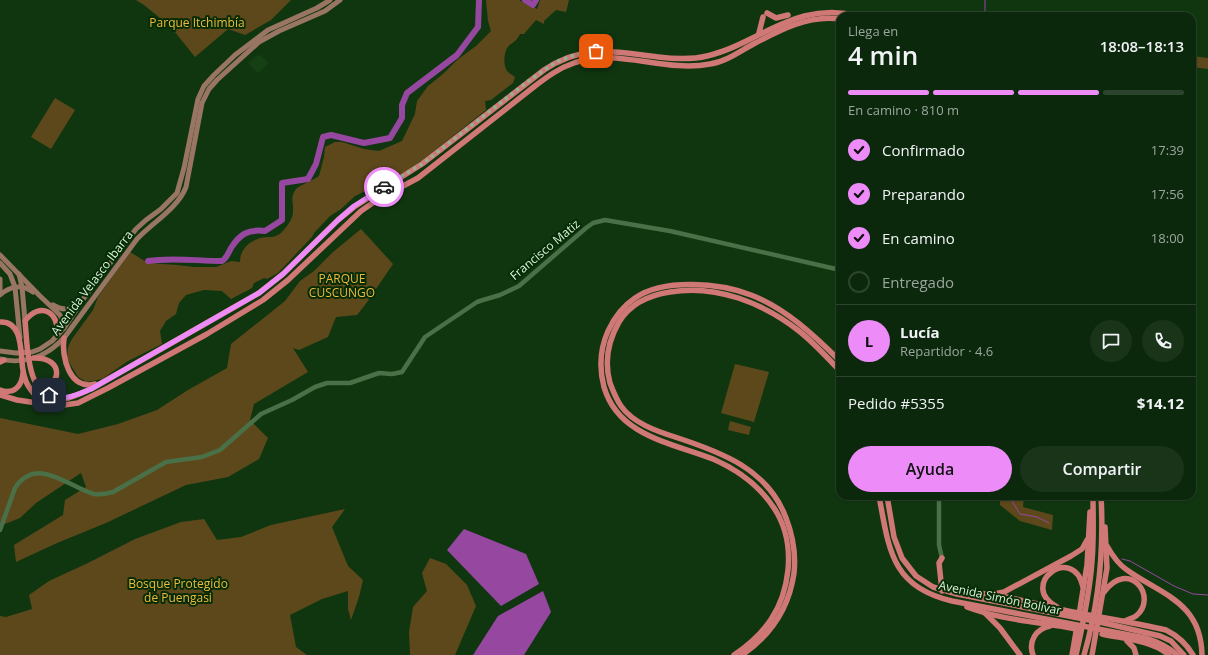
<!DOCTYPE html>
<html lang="es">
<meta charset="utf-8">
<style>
body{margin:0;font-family:"Open Sans",sans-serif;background:#1a341a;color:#f1f3f6;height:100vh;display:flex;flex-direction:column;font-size:15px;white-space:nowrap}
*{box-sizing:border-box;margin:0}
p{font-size:13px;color:#9aa69d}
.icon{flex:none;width:22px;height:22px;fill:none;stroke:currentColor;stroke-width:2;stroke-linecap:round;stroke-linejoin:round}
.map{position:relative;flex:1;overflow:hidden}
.drawer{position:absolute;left:836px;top:12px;width:360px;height:488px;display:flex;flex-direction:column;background:#0c280c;border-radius:12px;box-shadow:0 1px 3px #0004,0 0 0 1px #2c442d}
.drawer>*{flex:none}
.pin{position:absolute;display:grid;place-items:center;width:34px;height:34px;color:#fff;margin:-17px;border-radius:8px;box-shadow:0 2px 6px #0006}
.courier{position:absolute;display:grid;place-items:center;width:40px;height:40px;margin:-20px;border:3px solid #ed8cf9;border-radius:50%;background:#fff;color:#222;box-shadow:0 1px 5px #0007}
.headline em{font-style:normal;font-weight:600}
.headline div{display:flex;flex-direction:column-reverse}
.headline{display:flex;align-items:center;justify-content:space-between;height:68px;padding:0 12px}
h1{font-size:26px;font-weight:600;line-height:30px}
.bar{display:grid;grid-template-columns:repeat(4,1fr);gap:6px 4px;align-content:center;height:48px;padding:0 12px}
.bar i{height:5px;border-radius:3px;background:#2c442d}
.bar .selected{background:#ed8cf9}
.bar p{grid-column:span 4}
.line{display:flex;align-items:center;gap:10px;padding:0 12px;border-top:1px solid #2c442d}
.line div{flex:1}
.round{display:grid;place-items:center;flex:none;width:42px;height:42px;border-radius:21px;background:#1a341a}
ol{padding:0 12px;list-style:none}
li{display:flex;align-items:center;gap:12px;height:44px}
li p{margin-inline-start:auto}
li .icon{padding:4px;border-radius:50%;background:#ed8cf9;color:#111;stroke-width:4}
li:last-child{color:#9aa69d}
li i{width:22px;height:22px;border:2px solid #2c442d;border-radius:50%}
.cta{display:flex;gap:8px;margin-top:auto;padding:8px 12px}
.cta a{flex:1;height:46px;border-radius:24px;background:#ed8cf9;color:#111;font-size:16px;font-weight:600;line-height:46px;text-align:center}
.cta a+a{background:#1a341a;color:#f1f3f6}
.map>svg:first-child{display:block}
.built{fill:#144013}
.green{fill:#5d481b}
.water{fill:#9647a0}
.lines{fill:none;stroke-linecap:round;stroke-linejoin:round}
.stream{stroke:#9647a0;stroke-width:1}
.river{stroke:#9647a0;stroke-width:6}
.secondary{stroke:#497047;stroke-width:4.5}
.primary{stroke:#997563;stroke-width:5}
.highway{stroke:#cf7875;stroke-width:5.5}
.done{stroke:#95b093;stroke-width:4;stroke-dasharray:0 7.2}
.route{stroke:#ed8cf9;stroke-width:5}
.labels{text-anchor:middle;stroke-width:4;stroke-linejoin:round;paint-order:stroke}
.park-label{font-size:12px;fill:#f1b93c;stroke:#052c05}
.street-label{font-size:12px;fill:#dcf1da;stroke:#052c05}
</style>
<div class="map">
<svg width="1208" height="655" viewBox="0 0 1208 655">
<rect width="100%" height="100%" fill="#103610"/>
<polygon class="built" points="257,55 261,56 269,63 258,73 248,63"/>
<g class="green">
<polygon points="136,0 291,0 271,20 245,35 228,29 195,57 171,27 144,5"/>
<path d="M486,0H519L537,9L540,0H569L566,12L556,10L544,21V24L536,20L524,34H520C515,44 511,42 507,48C504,54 503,65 507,71C509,73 512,75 515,77L513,83L491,100L485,101L486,110L411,169L355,196L341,209L330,216L314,233L312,237L278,273L267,279L264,278L254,283L252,288L231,299L222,291L204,290L186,295L179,303L176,314L166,321L160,331L162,344L128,361L102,379L87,382L78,377L67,359L68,347L72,339L93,310L98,297L130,252L148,263L177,265L194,267H216L231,261L240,262C240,250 248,242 260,238C268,236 274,239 281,233C286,228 293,219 293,212C294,203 289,197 297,188C301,185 313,180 319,176L324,157L325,147L335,142H342L364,149L379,151L402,141L415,114L417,101L428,86L443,74L457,60L476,46L491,31L488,21Z"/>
<polygon points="1192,56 1208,58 1208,69 1192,67"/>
<polygon points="55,98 75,110 51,149 31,137"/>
<polygon points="361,229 393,264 365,305 357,315 336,317 328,337 299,350 293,348 308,372 254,404 250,420 268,438 259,459 228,477 186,485 106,523 57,543 16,562 14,545 63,515 65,500 86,487 81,473 36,503 20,518 0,526 0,418 78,434 118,424 157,410 188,390 227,368 231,344 285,301 300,281 314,271 333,252"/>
<polygon points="735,364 769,372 754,422 721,413"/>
<polygon points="730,421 751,427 749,435 728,430"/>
<polygon points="1000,496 1024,496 1023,507 1053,515 1052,530 1020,521 1000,505"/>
<polygon points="345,509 332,527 348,566 363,580 359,597 351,620 348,609 348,591 322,599 290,615 296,647 307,655 0,655 0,616 6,617 32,609 29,595 49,581 88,563 135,539 181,522 204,519 217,540 241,537 271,525"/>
<polygon points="430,558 446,564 467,585 476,606 455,655 410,655 409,632 413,607 427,591 422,573"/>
</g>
<g class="water">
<polygon points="464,529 526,554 539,584 501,606 447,550"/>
<polygon points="543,591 551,612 524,655 473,655 498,616"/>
</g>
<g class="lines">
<g class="stream">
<polyline points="985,0 985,16"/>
<polyline points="1009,496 1020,514 1037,517 1049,523"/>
<polyline points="1122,559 1130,561 1174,586 1193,594 1208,595"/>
</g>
<g class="river">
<polyline points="525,0 533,5 536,0"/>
<path d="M148,261C171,257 198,261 222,261C227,258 228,253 231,248C240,234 248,229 265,231L282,220V183L308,179L316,164L323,137L331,135L364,143L390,138L402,118V105L407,93L457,55L478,27L479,0"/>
</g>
<g class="secondary">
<polyline points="939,496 939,545 942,558"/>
<path d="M0,530L15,488C37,455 68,487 94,494C100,495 106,494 113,492L166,462L202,457L220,450L261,414L292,400L315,387L327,383H350L379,373L392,374L402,372L425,337L477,302L483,300L500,295L519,286L586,228L593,223L605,220L670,231L836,269L840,271"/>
</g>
<g class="primary">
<polyline points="0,255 40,296 60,315 63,321 64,328"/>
<polyline points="0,263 10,274 15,287 20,338"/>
<polyline points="19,274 22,287 25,321"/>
<polyline points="0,279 0,291"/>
<path d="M0,295C10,286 22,284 33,292"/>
<path d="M53,305C63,311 70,310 78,303"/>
<polyline points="0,351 16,353 32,352 40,349 52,341 64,328 86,295 136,229 146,220 161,209 177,193 184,168 198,99 204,86 214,75 235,55 268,30 317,8 330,0"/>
<path d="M0,359C25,365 47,356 64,338L137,239C152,223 178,208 186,187L202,103L209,89L217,80L259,42L279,31L325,11L340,0"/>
</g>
<g class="highway">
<polyline points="767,13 776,18 788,15"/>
<polyline points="759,33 763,17"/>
<path d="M0,322C24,321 20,354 23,370C24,377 27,385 31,390C35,397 42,400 48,403"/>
<path d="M57,335C60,312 40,301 25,321C28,348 25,405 68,398C76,396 84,392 91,389L259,293L283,274L338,220L354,207L422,164L544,70C584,43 614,52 658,57C675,59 691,60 707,56C761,43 795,0 859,16"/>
<path d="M64,338C61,357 70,391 95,384"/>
<path d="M34,358C66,357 61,390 38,386"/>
<polyline points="0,362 4,360"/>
<path d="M0,390C14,395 22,386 23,373"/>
<path d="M0,395L17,400L57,406L78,403L108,388L207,334L263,300L288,280L361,211L377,200L418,178L535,86C547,77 559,68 574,63C616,47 664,73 710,64C724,62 736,54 748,47C776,32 807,14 840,19"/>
<path d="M879,496C889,549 891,587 952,601L1145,638C1158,642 1167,646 1177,655"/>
<polyline points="887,496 894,537 902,558 916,576 933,587 957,594 1104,623 1160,636 1171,641 1184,655"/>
<path d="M1107,546C1112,555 1118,564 1127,570C1162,595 1201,602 1202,655"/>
<polyline points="942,558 939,563 942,591"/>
<path d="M958,592C997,592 1035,604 1073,612C1104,618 1135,623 1166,630C1178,636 1186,643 1193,655"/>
<path d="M1104,592C1129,558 1159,597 1136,616C1133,618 1129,619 1125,621"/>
<polyline points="994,594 1004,592 1071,556 1082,549 1087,540"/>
<path d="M967,607C1001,620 1040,622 1076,629"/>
<path d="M1057,607C1017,585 1073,543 1083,587"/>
<polyline points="985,613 1000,628 1020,655"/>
<polyline points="1079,615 1087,565 1090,512"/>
<path d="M1102,634C1124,639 1151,640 1169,655"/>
<polyline points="1127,641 1134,648 1136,655"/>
<path d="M734,655C765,634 784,609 788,570C790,549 786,526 774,508C759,485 738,470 713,459C672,443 618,436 604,387C599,368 600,349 608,331C614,318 623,306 635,298C664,278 720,283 751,295C785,308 814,335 840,361"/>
<path d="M742,655C771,635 789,608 794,573C796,554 793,536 786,518C768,469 721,452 675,437C656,431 633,423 621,406C616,399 613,391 610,383C604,361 608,341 619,322C630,304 650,295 670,292C716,284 763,303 799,331C814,343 827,357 840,371"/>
<path d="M1033,655C1028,641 1036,629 1050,626"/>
<polyline points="1072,655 1077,626"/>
<path d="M1076,655C1083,624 1090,592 1092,561C1094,539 1093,518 1093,496"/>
<path d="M1084,655C1099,603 1104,549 1101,496"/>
<polyline points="1092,655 1107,568 1105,527"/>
</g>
</g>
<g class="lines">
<polyline class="done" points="384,187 422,164 531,79 556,62 571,56 596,51"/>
<path class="route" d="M49,395C65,401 76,395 91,389L259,293L283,274L338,220L354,206L384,187"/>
</g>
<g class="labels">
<g class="park-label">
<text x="197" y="27">Parque Itchimbía</text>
<text x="342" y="283">PARQUE<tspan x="342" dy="14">CUSCUNGO</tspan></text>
<text x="178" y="588">Bosque Protegido<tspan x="178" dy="14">de Puengasi</tspan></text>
</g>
<g class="street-label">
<text transform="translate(545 250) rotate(-40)" y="4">Francisco Matiz</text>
<text transform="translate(92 283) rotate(-53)" y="4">Avenida Velasco Ibarra</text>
<text transform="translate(1000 598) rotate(12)" y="4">Avenida Simón Bolívar</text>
</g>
</g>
</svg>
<div class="pin" style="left:596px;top:51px;background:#ea580c"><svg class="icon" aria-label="bag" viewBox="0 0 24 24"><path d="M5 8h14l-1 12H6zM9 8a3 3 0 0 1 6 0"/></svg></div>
<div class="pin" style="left:49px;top:395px;background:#1f2937"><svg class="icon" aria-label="home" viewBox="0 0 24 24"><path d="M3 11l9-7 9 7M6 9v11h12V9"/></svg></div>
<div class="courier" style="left:384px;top:187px"><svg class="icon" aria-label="car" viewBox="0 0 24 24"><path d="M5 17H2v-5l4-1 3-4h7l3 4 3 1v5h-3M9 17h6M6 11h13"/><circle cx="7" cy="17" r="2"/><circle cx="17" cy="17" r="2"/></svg></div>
<section class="drawer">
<div class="headline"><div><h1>4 min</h1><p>Llega en</p></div><em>18:08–18:13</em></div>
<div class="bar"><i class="selected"></i><i class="selected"></i><i class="selected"></i><i></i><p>En camino · 810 m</p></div>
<ol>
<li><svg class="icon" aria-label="check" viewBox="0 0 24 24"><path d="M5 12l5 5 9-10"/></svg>Confirmado<p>17:39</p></li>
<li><svg class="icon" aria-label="check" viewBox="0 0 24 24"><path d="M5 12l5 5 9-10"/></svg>Preparando<p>17:56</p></li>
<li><svg class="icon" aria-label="check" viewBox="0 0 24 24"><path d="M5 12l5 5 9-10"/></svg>En camino<p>18:00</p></li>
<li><i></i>Entregado</li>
</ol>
<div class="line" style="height:72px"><b class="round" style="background:#ed8cf9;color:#111">L</b><div><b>Lucía</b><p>Repartidor · 4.6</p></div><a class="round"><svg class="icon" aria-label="chat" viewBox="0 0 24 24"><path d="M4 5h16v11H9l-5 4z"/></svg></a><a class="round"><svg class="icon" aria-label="phone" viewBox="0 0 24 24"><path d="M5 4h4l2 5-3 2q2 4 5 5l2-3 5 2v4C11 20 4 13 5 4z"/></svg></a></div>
<div class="line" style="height:52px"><div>Pedido #5355</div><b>$14.12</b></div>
<div class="cta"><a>Ayuda</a><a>Compartir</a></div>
</section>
</div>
